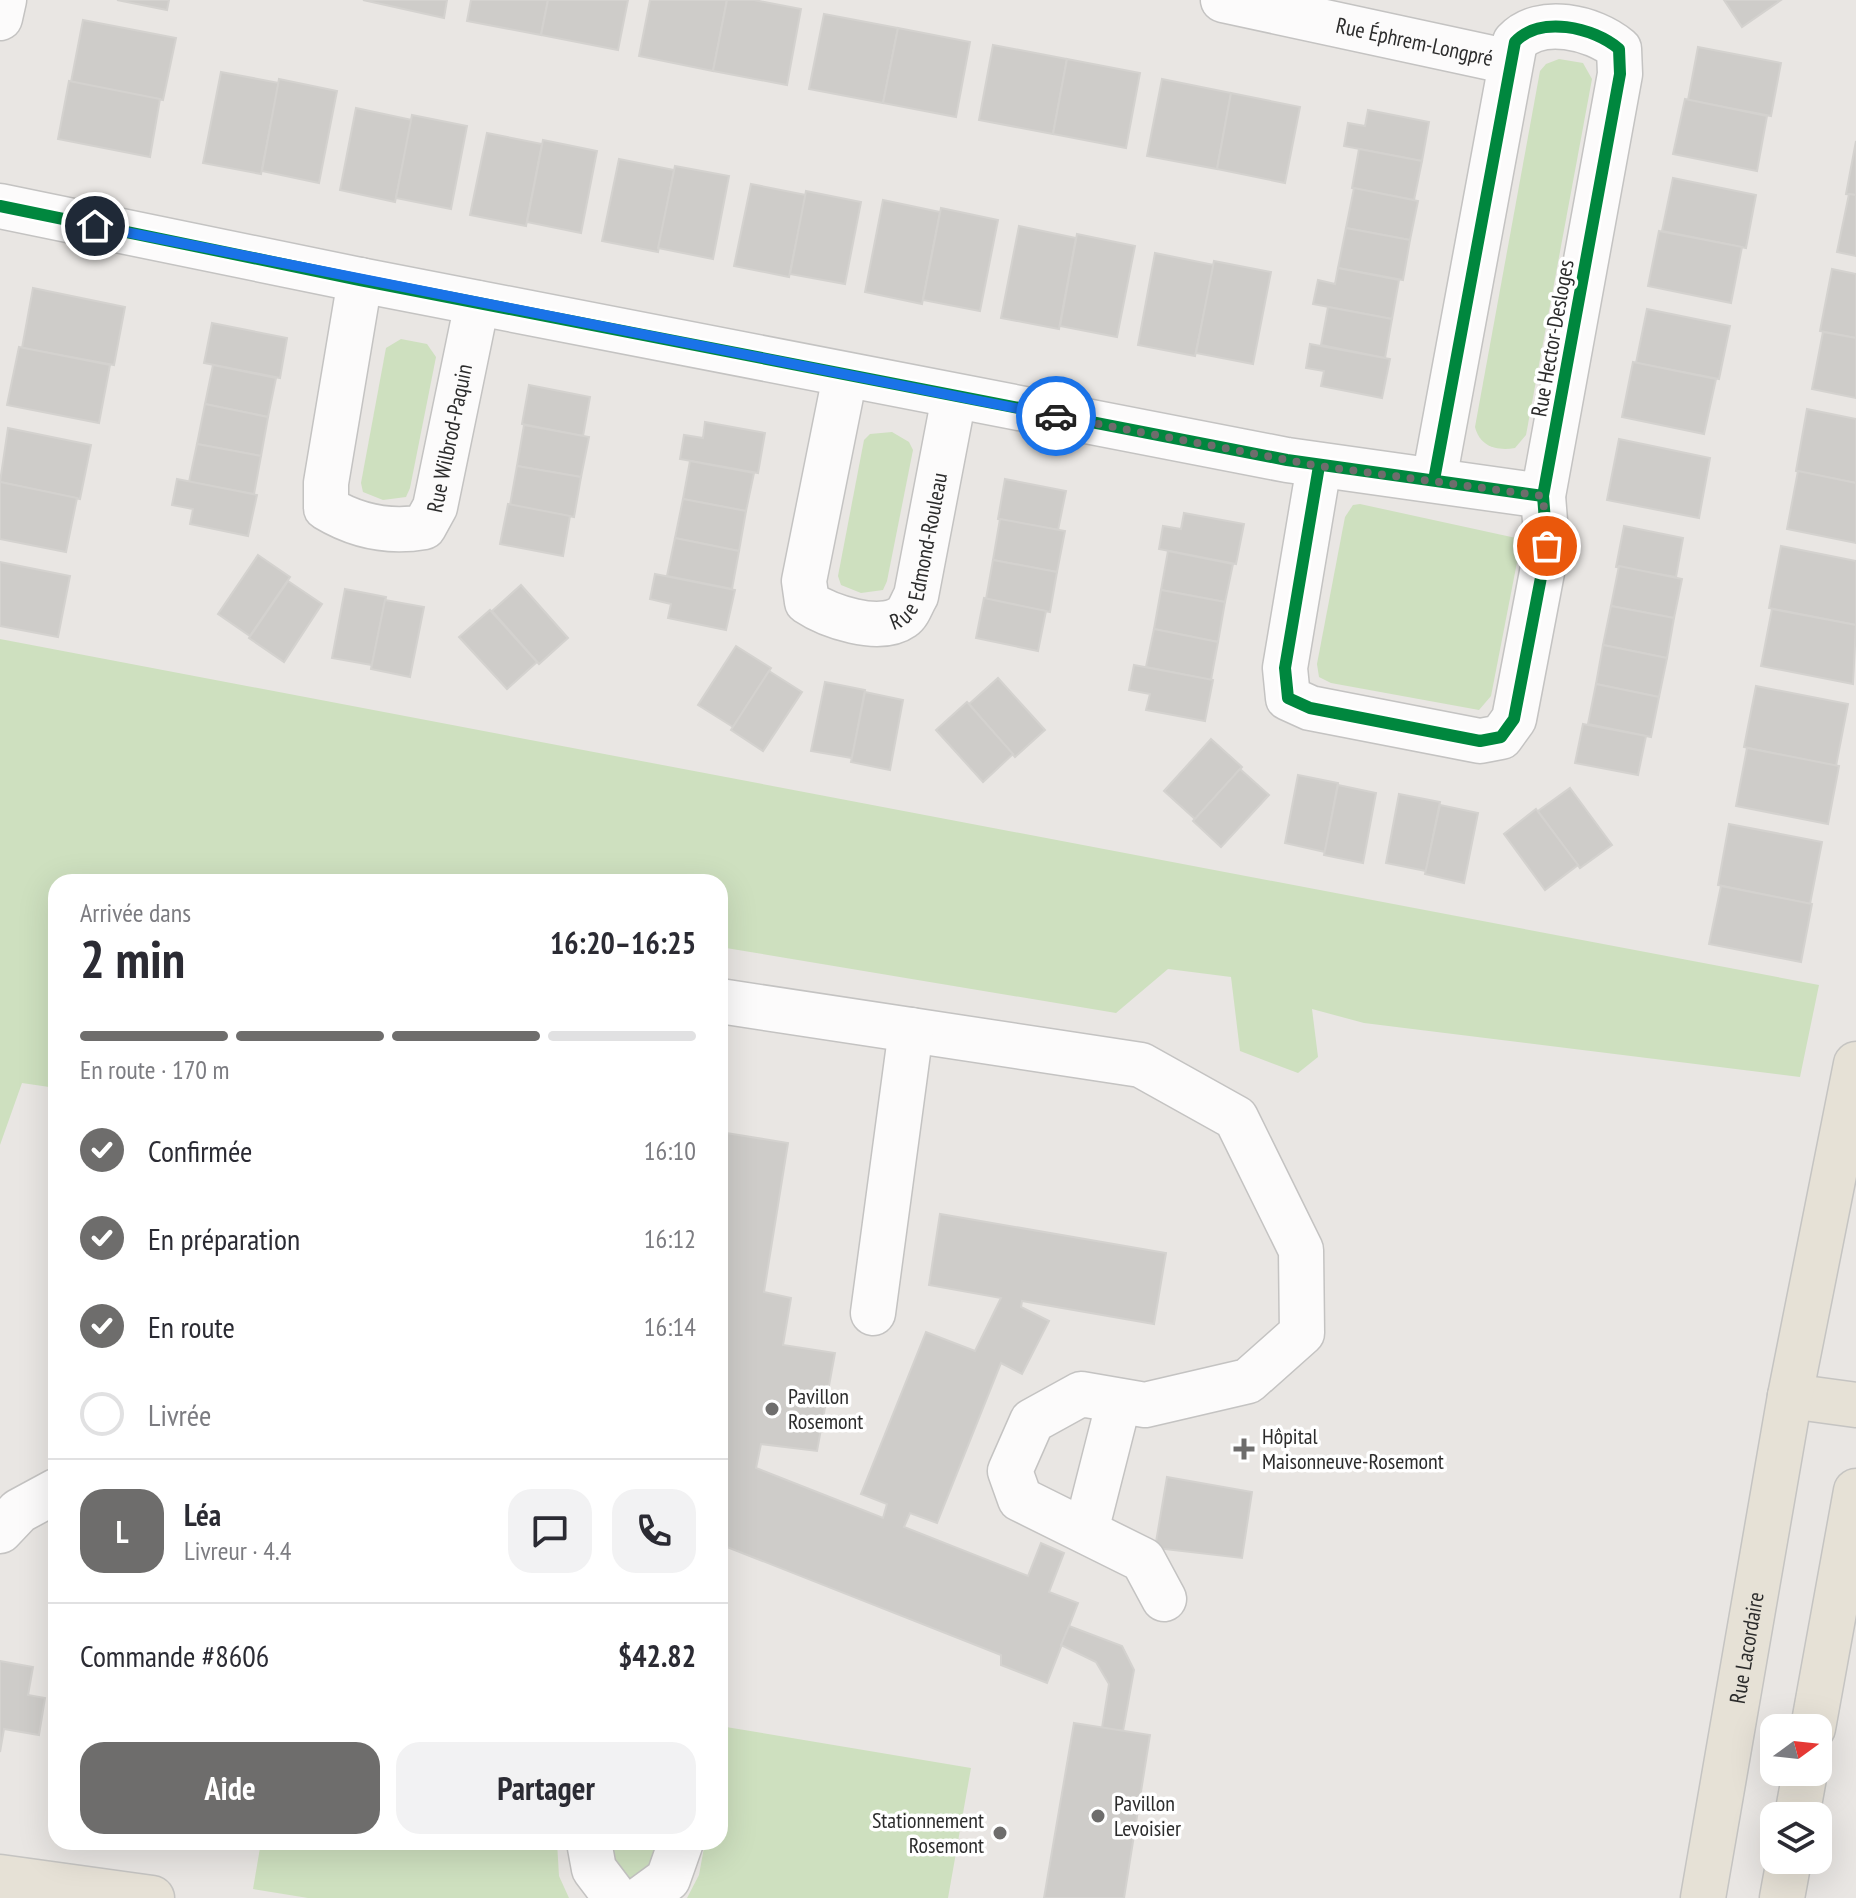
<!DOCTYPE html>
<html lang="fr">
<meta charset="utf-8">
<style>
body{margin:0;font-family:"PT Sans Narrow",sans-serif;background:#f2f2f3;color:#2b2b33;height:100vh;display:flex;flex-direction:column;font-size:30px;white-space:nowrap}
*{box-sizing:border-box;margin:0}
p{font-size:26px;color:#7c7c81}
.icon{flex:none;width:44px;height:44px;fill:none;stroke:currentColor;stroke-width:2;stroke-linecap:round;stroke-linejoin:round}
.map{position:relative;flex:1;overflow:hidden}
.side{position:absolute;left:48px;top:874px;width:680px;height:976px;display:flex;flex-direction:column;background:#fff;border-radius:24px;box-shadow:0 8px 32px #0002}
.side>*{flex:none}
.needle{width:52px;rotate:75deg}
.buttons{position:absolute;left:1760px;top:1714px;display:grid;gap:16px}
.buttons a{display:grid;place-items:center;width:72px;height:72px;border-radius:16px;background:#fff;box-shadow:0 8px 32px #0002;font-size:40px}
.pin{position:absolute;display:grid;place-items:center;width:68px;height:68px;color:#fff;margin:-34px;border:4px solid #fff;border-radius:50%;box-shadow:0 2px 8px #0007}
.courier{position:absolute;display:grid;place-items:center;width:80px;height:80px;margin:-40px;border:6px solid #1a73e8;border-radius:50%;background:#fff;color:#222;box-shadow:0 2px 10px #0007}
.summary em{font-style:normal;font-weight:700}
.summary div{display:flex;flex-direction:column-reverse}
.summary{display:flex;align-items:center;justify-content:space-between;height:136px;padding:0 32px}
h1{font-size:52px;font-weight:700;line-height:60px}
.bar{display:grid;grid-template-columns:repeat(4,1fr);gap:12px 8px;align-content:center;height:96px;padding:0 32px}
.bar i{height:10px;border-radius:6px;background:#e1e1e2}
.bar .selected{background:#6e6d6c}
.bar p{grid-column:span 4}
.line{display:flex;align-items:center;gap:20px;padding:0 32px;border-top:2px solid #e1e1e2}
.line div{flex:1}
.round{display:grid;place-items:center;flex:none;width:84px;height:84px;border-radius:24px;background:#f2f2f3}
ol{padding:0 32px;list-style:none}
li{display:flex;align-items:center;gap:24px;height:88px}
li p{margin-inline-start:auto}
li .icon{padding:8px;border-radius:50%;background:#6e6d6c;color:#fff;stroke-width:4}
li:last-child{color:#7c7c81}
li i{width:44px;height:44px;border:4px solid #e1e1e2;border-radius:50%}
.action{display:flex;gap:16px;margin-top:auto;padding:16px 32px}
.action a{flex:1;height:92px;border-radius:24px;background:#6e6d6c;color:#fff;font-size:32px;font-weight:700;line-height:92px;text-align:center}
.action a+a{background:#f2f2f3;color:#2b2b33}
.map>svg:first-child{display:block}
.green{fill:#cee0bf}
.building{fill:#ceccc9;stroke:#d4d2cf;stroke-width:2}
.lines{fill:none;stroke-linecap:round;stroke-linejoin:round}
.minor-casing{stroke:#c4c3c2;stroke-width:47}
.major-casing{stroke:#c5c4c2;stroke-width:47}
.minor{stroke:#fcfbfb;stroke-width:44}
.major{stroke:#e6e1d6;stroke-width:44}
.cycleway-casing{stroke:#fff;stroke-width:17}
.cycleway{stroke:#00873e;stroke-width:12}
.done{stroke:#6e6d6c;stroke-width:8;stroke-dasharray:0 14.4}
.route{stroke:#1a73e8;stroke-width:10}
.poi-dot{fill:#6e6d6c;stroke:#fff;stroke-width:3}
.labels{text-anchor:middle;stroke-width:7;stroke-linejoin:round;paint-order:stroke}
.street-label{font-size:22px;fill:#2c2c2c;stroke:#fff}
.poi-label{font-size:22px;fill:#2c2c2c;stroke:#fff;text-anchor:start}
</style>
<div class="map">
<svg width="1856" height="1898" viewBox="0 0 1856 1898">
<rect width="100%" height="100%" fill="#e9e6e3"/>
<g class="green">
<path d="M1559,59L1583,63L1592,79L1526,435L1515,448C1497,451 1480,447 1475,427L1540,71L1546,64Z"/>
<polygon points="401,339 427,344 436,357 410,488 406,497 383,500 363,492 361,483 386,348"/>
<polygon points="892,432 909,442 913,450 887,581 883,590 861,593 841,585 838,576 864,440 870,434"/>
<polygon points="1360,504 1516,538 1519,552 1491,696 1479,710 1331,683 1319,677 1317,664 1345,517 1353,505"/>
<polygon points="0,639 1819,985 1800,1077 1364,1023 1312,1009 1318,1057 1298,1073 1240,1051 1231,977 1168,969 1116,1013 720,947 720,882 56,882 56,1088 22,1083 0,1145"/>
<polygon points="720,1726 971,1768 948,1898 687,1898 699,1875 705,1842 720,1842"/>
<polygon points="261,1842 557,1842 559,1876 569,1898 308,1898 253,1889"/>
<polygon points="603,1842 661,1842 657,1861 632,1884 602,1847"/>
</g>
<g class="building">
<polygon points="117,0 169,0 167,10"/>
<polygon points="363,0 447,0 444,18"/>
<polygon points="471,0 548,0 541,35 467,21"/>
<polygon points="548,0 628,0 618,50 541,35"/>
<polygon points="650,0 727,0 713,71 639,56"/>
<polygon points="727,0 754,0 801,9 787,85 713,71"/>
<polygon points="1724,0 1781,0 1742,27"/>
<polygon points="824,14 898,28 883,103 809,89"/>
<polygon points="83,20 176,38 163,100 71,82"/>
<polygon points="898,28 970,42 956,117 883,103"/>
<polygon points="993,45 1067,59 1053,134 979,120"/>
<polygon points="1698,47 1781,63 1771,116 1688,100"/>
<polygon points="1067,59 1140,73 1126,148 1053,134"/>
<polygon points="221,72 279,83 261,174 203,163"/>
<polygon points="279,79 337,91 319,183 262,171"/>
<polygon points="1162,79 1231,93 1217,169 1147,156"/>
<polygon points="69,81 160,99 150,157 58,139"/>
<polygon points="1231,93 1300,107 1285,183 1217,169"/>
<polygon points="1685,99 1767,116 1757,171 1673,154"/>
<polygon points="356,108 412,120 395,202 340,190"/>
<polygon points="1368,110 1429,122 1422,161 1344,146 1348,123 1365,126"/>
<polygon points="412,115 467,126 451,209 396,198"/>
<polygon points="487,133 542,144 526,226 470,215"/>
<polygon points="543,140 597,151 581,233 527,222"/>
<polygon points="1856,141 1856,195 1846,194"/>
<polygon points="1359,149 1422,161 1414,200 1352,188"/>
<polygon points="619,159 674,170 658,252 602,241"/>
<polygon points="675,166 729,176 713,259 658,248"/>
<polygon points="1673,178 1756,195 1746,248 1662,231"/>
<polygon points="751,184 806,195 789,277 734,266"/>
<polygon points="1354,188 1418,201 1410,240 1346,228"/>
<polygon points="806,191 861,202 845,284 790,274"/>
<polygon points="1849,194 1856,195 1856,256 1837,252"/>
<polygon points="883,200 940,212 922,304 865,292"/>
<polygon points="941,208 998,220 980,311 923,300"/>
<polygon points="1019,226 1076,238 1059,329 1001,318"/>
<polygon points="1346,228 1410,240 1403,280 1338,268"/>
<polygon points="1659,231 1742,247 1731,303 1648,286"/>
<polygon points="1077,234 1135,246 1117,337 1060,326"/>
<polygon points="1155,253 1214,265 1195,356 1138,345"/>
<polygon points="1214,261 1271,272 1253,364 1196,353"/>
<polygon points="1338,268 1399,280 1392,319 1313,304 1318,280 1335,284"/>
<polygon points="1832,269 1856,274 1856,338 1820,331"/>
<polygon points="33,288 125,307 114,365 22,348"/>
<polygon points="1328,307 1392,319 1385,358 1321,345"/>
<polygon points="1647,309 1730,326 1719,379 1636,363"/>
<polygon points="212,323 287,338 280,378 204,363"/>
<polygon points="1823,332 1856,338 1856,398 1812,389"/>
<polygon points="1310,344 1390,359 1382,398 1321,386 1324,371 1306,368"/>
<polygon points="19,347 110,365 99,423 7,405"/>
<polygon points="1633,362 1716,379 1704,434 1622,417"/>
<polygon points="213,365 276,378 268,417 205,404"/>
<polygon points="529,385 590,397 583,436 522,424"/>
<polygon points="205,404 268,417 261,456 197,444"/>
<polygon points="1807,409 1856,419 1856,483 1796,471"/>
<polygon points="705,422 765,433 758,473 680,459 684,435 703,438"/>
<polygon points="524,425 589,437 581,477 517,466"/>
<polygon points="8,428 91,445 80,499 0,482"/>
<polygon points="1619,439 1710,458 1699,518 1607,500"/>
<polygon points="197,444 261,456 254,494 189,482"/>
<polygon points="690,461 754,473 746,511 683,499"/>
<polygon points="517,466 581,477 574,517 510,505"/>
<polygon points="1798,471 1856,483 1856,543 1787,529"/>
<polygon points="177,479 257,495 248,536 190,524 193,509 172,505"/>
<polygon points="1005,479 1066,491 1058,530 998,519"/>
<polygon points="0,482 77,498 66,552 0,539"/>
<polygon points="683,499 746,511 739,551 675,538"/>
<polygon points="508,504 570,516 563,556 500,544"/>
<polygon points="1184,513 1244,524 1236,564 1159,549 1163,526 1181,529"/>
<polygon points="1000,519 1065,531 1057,572 993,560"/>
<polygon points="1624,526 1683,538 1676,577 1616,567"/>
<polygon points="675,538 739,551 732,589 667,576"/>
<polygon points="1781,546 1856,561 1856,625 1769,608"/>
<polygon points="1168,551 1233,564 1225,602 1161,590"/>
<polygon points="258,555 290,577 250,636 218,614"/>
<polygon points="993,560 1057,572 1050,612 986,599"/>
<polygon points="0,562 70,576 58,637 0,626"/>
<polygon points="1619,566 1682,579 1674,618 1611,606"/>
<polygon points="655,574 735,590 726,630 668,618 671,604 650,599"/>
<polygon points="288,581 322,604 284,662 249,638"/>
<polygon points="521,585 568,638 539,664 492,611"/>
<polygon points="345,589 386,597 372,665 332,658"/>
<polygon points="1161,590 1225,602 1218,642 1154,629"/>
<polygon points="984,598 1046,611 1038,651 976,638"/>
<polygon points="385,600 424,607 410,677 371,669"/>
<polygon points="1611,606 1674,618 1667,658 1603,645"/>
<polygon points="1772,609 1856,625 1853,684 1761,666"/>
<polygon points="490,610 537,662 507,689 459,637"/>
<polygon points="1154,629 1218,642 1211,680 1146,667"/>
<polygon points="1603,645 1667,658 1659,697 1596,684"/>
<polygon points="736,646 771,668 733,727 698,705"/>
<polygon points="1134,665 1213,680 1205,721 1146,710 1150,694 1129,690"/>
<polygon points="769,671 802,692 763,751 731,730"/>
<polygon points="998,678 1045,730 1015,757 969,704"/>
<polygon points="825,682 865,690 852,758 811,751"/>
<polygon points="1596,684 1659,697 1651,737 1588,724"/>
<polygon points="1756,686 1848,704 1836,766 1744,747"/>
<polygon points="865,692 903,700 890,770 851,762"/>
<polygon points="967,702 1013,754 983,782 936,730"/>
<polygon points="1583,724 1646,736 1638,775 1575,763"/>
<polygon points="1211,739 1242,767 1195,819 1164,791"/>
<polygon points="1747,748 1839,766 1828,824 1736,806"/>
<polygon points="1240,769 1269,795 1221,847 1193,821"/>
<polygon points="1298,775 1338,783 1325,852 1285,843"/>
<polygon points="1338,785 1376,793 1363,863 1324,855"/>
<polygon points="1570,788 1612,845 1580,868 1538,811"/>
<polygon points="1399,794 1440,802 1426,871 1386,863"/>
<polygon points="1440,805 1478,813 1464,883 1425,874"/>
<polygon points="1536,809 1578,865 1545,890 1504,834"/>
<polygon points="1729,824 1822,842 1810,904 1718,885"/>
<polygon points="1721,886 1812,904 1801,962 1709,944"/>
<polygon points="720,1132 788,1143 764,1292 791,1298 783,1345 835,1353 817,1451 761,1444 756,1468 883,1518 887,1504 861,1494 926,1332 975,1351 1001,1298 929,1285 940,1214 1166,1253 1154,1324 1022,1301 1021,1307 1049,1321 1022,1374 1001,1363 937,1523 910,1513 904,1527 1028,1576 1041,1543 1064,1553 1049,1592 1078,1603 1047,1683 1001,1665 1001,1655 727,1547 720,1587"/>
<polygon points="1167,1477 1252,1492 1242,1558 1155,1548"/>
<polygon points="1069,1626 1122,1646 1134,1670 1123,1731 1102,1728 1109,1684 1096,1662 1061,1645"/>
<polygon points="0,1661 33,1667 28,1695 45,1698 39,1735 4,1729 0,1752"/>
<polygon points="1074,1723 1150,1735 1124,1898 1044,1898"/>
</g>
<g class="lines">
<g class="minor-casing">
<g id="minor">
<path id="s1" d="M1223,0L1510,62"/>
<polyline points="0,18 4,0"/>
<polyline points="0,206 360,280 1287,460 1543,496"/>
<path id="s2" d="M360,280L326,483V508C356,526 390,533 424,527L435,507L477,303"/>
<path id="s3" d="M845,376L804,581L807,602C828,616 879,634 903,617C909,613 912,602 916,596L954,397"/>
<path d="M1319,466L1285,668L1288,698L1310,708L1480,741L1501,737L1514,719L1547,546L1543,496L1620,74L1619,49C1593,27 1540,15 1515,42L1434,480"/>
<polyline points="720,1001 1141,1065 1236,1118 1301,1250 1302,1333 1248,1381 1145,1405 1081,1394 1032,1421 1010,1471 1020,1499 1143,1560 1164,1599"/>
<polyline points="873,1313 911,1030"/>
<polyline points="0,1531 19,1511 56,1491"/>
<polyline points="1086,1531 1119,1401"/>
<polyline points="589,1842 594,1869 616,1898"/>
<polyline points="642,1898 668,1879 681,1842"/>
</g>
</g>
<g class="major-casing">
<g id="major">
<polyline points="1790,1396 1856,1405"/>
<polyline points="1813,1728 1856,1491"/>
<polyline points="1797,1816 1805,1772"/>
<polyline points="0,1877 152,1898"/>
<path id="s4" d="M1703,1898L1790,1396L1856,1064"/>
<polyline points="1782,1898 1789,1860"/>
</g>
</g>
<use href="#minor" class="minor"/>
<use href="#major" class="major"/>
<g class="cycleway-casing">
<g id="cycleway">
<polyline points="0,206 360,280 1287,460 1543,496"/>
<path d="M1319,466L1285,668L1288,698L1310,708L1480,741L1501,737L1514,719L1547,546L1543,496L1620,74L1619,49C1593,27 1540,15 1515,42L1434,480"/>
</g>
</g>
<use href="#cycleway" class="cycleway"/>
</g>
<g class="lines">
<polyline class="done" points="1056,416 1319,466 1543,496 1547,546"/>
<polyline class="route" points="95,226 1056,416"/>
</g>
<g class="poi-dot">
<circle cx="772" cy="1409" r="8"/>
<path d="M1240 1437h8v8h8v8h-8v8h-8v-8h-8v-8h8z"/>
<circle cx="1098" cy="1816" r="8"/>
<circle cx="1000" cy="1833" r="8"/>
</g>
<g class="labels">
<g class="street-label">
<text dy="8" stroke="none"><textPath href="#s1" startOffset="196">Rue Éphrem-Longpré</textPath></text>
<text transform="translate(1552 338) rotate(-80)" y="8">Rue Hector-Desloges</text>
<text dy="8" stroke="none"><textPath href="#s2" startOffset="426">Rue Wilbrod-Paquin</textPath></text>
<text dy="8" stroke="none"><textPath href="#s3" startOffset="400">Rue Edmond-Rouleau</textPath></text>
<text dy="8" stroke="none"><textPath href="#s4" startOffset="254">Rue Lacordaire</textPath></text>
</g>
<g class="poi-label">
<text x="788" y="1404">Pavillon<tspan x="788" dy="25">Rosemont</tspan></text>
<text x="1262" y="1444">Hôpital<tspan x="1262" dy="25">Maisonneuve-Rosemont</tspan></text>
<text x="1114" y="1811">Pavillon<tspan x="1114" dy="25">Levoisier</tspan></text>
<text x="984" y="1828" text-anchor="end">Stationnement<tspan x="984" dy="25">Rosemont</tspan></text>
</g>
</g>
</svg>
<div class="buttons">
<a><svg class="needle" viewBox="-14 -14 28 28"><path d="M0-13l5 13h-10z" fill="#e53935"/><path d="M0 13l5-13h-10z" fill="#7c7c81"/></svg></a>
<a><svg class="icon" aria-label="layers" viewBox="0 0 24 24"><path d="M12 4l9 5-9 5-9-5zM3 14l9 5 9-5"/></svg></a>
</div>
<div class="pin" style="left:1547px;top:546px;background:#ea580c"><svg class="icon" aria-label="bag" viewBox="0 0 24 24"><path d="M5 8h14l-1 12H6zM9 8a3 3 0 0 1 6 0"/></svg></div>
<div class="pin" style="left:95px;top:226px;background:#1f2937"><svg class="icon" aria-label="home" viewBox="0 0 24 24"><path d="M3 11l9-7 9 7M6 9v11h12V9"/></svg></div>
<div class="courier" style="left:1056px;top:416px"><svg class="icon" aria-label="car" viewBox="0 0 24 24"><path d="M5 17H2v-5l4-1 3-4h7l3 4 3 1v5h-3M9 17h6M6 11h13"/><circle cx="7" cy="17" r="2"/><circle cx="17" cy="17" r="2"/></svg></div>
<section class="side">
<div class="summary"><div><h1>2 min</h1><p>Arrivée dans</p></div><em>16:20–16:25</em></div>
<div class="bar"><i class="selected"></i><i class="selected"></i><i class="selected"></i><i></i><p>En route · 170 m</p></div>
<ol>
<li><svg class="icon" aria-label="check" viewBox="0 0 24 24"><path d="M5 12l5 5 9-10"/></svg>Confirmée<p>16:10</p></li>
<li><svg class="icon" aria-label="check" viewBox="0 0 24 24"><path d="M5 12l5 5 9-10"/></svg>En préparation<p>16:12</p></li>
<li><svg class="icon" aria-label="check" viewBox="0 0 24 24"><path d="M5 12l5 5 9-10"/></svg>En route<p>16:14</p></li>
<li><i></i>Livrée</li>
</ol>
<div class="line" style="height:144px"><b class="round" style="background:#6e6d6c;color:#fff">L</b><div><b>Léa</b><p>Livreur · 4.4</p></div><a class="round"><svg class="icon" aria-label="chat" viewBox="0 0 24 24"><path d="M4 5h16v11H9l-5 4z"/></svg></a><a class="round"><svg class="icon" aria-label="phone" viewBox="0 0 24 24"><path d="M5 4h4l2 5-3 2q2 4 5 5l2-3 5 2v4C11 20 4 13 5 4z"/></svg></a></div>
<div class="line" style="height:104px"><div>Commande #8606</div><b>$42.82</b></div>
<div class="action"><a>Aide</a><a>Partager</a></div>
</section>
</div>
